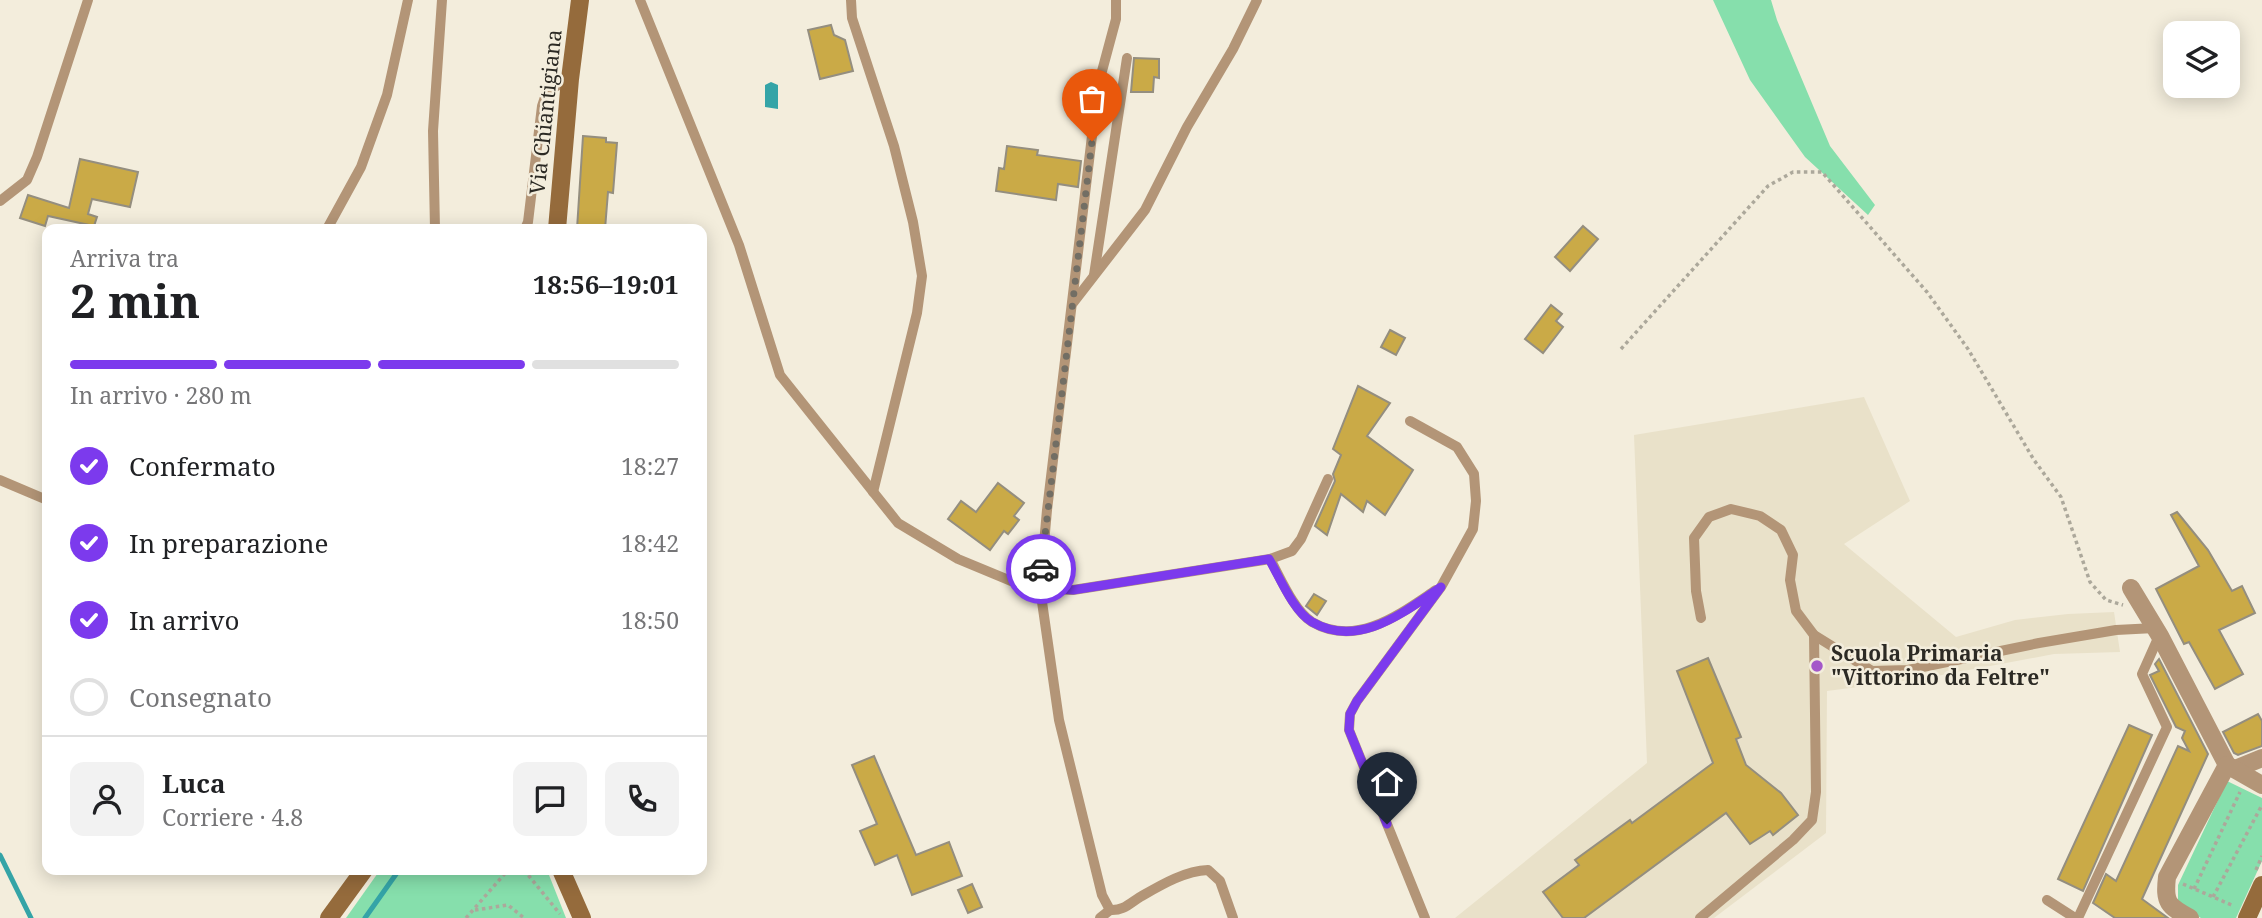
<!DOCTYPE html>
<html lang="it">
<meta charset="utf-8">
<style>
body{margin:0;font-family:"Noto Serif",serif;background:#f2f2f2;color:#202124;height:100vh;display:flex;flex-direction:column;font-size:26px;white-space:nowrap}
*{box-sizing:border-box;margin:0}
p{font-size:23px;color:#757577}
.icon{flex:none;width:38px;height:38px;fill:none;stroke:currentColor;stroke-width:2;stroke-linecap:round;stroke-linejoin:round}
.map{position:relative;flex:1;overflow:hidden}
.drawer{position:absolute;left:42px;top:224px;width:665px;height:651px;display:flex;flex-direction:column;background:#fff;border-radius:14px;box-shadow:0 4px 18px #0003}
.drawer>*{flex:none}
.tools{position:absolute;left:2163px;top:21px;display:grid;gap:14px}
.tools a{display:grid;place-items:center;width:77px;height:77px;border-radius:14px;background:#fff;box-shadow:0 4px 18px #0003;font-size:35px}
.pin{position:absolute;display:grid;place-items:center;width:60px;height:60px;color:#fff;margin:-72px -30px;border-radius:50% 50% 50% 0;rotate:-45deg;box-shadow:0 0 7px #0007}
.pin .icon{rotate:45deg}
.courier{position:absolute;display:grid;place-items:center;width:70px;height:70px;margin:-35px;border:5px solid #7c3aed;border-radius:50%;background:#fff;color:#222;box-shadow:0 2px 9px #0007}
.headline em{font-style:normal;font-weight:700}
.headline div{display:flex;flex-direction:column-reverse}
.headline{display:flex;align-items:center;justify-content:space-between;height:119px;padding:0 28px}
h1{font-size:46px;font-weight:700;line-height:52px}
.bar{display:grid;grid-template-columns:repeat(4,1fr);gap:10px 7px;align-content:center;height:84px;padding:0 28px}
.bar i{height:9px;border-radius:5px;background:#e0e0e0}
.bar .on{background:#7c3aed}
.bar p{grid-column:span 4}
.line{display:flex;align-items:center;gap:18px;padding:0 28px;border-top:2px solid #e0e0e0}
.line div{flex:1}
.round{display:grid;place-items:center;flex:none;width:74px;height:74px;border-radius:14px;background:#f2f2f2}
ol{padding:0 28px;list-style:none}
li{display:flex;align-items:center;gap:21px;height:77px}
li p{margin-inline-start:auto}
li .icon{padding:7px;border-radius:50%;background:#7c3aed;color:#fff;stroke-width:4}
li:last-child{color:#757577}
li i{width:38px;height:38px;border:4px solid #e0e0e0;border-radius:50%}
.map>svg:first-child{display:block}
.built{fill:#e9e1c9}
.green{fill:#86dfac}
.water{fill:#34a4a7}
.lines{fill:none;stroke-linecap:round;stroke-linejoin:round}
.stream{stroke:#34a4a7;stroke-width:5}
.building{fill:#caaa47;stroke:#948e7f;stroke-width:2}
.path{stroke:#aca89b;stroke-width:3.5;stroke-dasharray:3.5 3.5;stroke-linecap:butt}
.lane{stroke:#b39577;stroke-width:10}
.street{stroke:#b39577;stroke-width:18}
.secondary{stroke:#956b3c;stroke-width:18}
.done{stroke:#726e64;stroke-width:7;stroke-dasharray:0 12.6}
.route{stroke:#7c3aed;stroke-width:9}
.poi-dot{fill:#a457c9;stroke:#f3eddc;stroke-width:2.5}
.labels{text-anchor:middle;stroke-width:5;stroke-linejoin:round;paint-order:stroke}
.street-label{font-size:21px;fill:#2c2a24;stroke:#f3eddc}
.poi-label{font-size:21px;font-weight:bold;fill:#2c2a24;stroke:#f3eddc;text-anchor:start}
</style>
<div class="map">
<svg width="2262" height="918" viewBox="0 0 2262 918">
<rect width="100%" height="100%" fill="#f3eddc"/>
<polygon class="built" points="1864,397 1910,501 1844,544 1956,637 2015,620 2068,614 2114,612 2120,652 2054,654 1926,678 1827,691 1826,833 1714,918 1455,918 1647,763 1634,435"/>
<g class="green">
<polygon points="1713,0 1771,0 1777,20 1830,146 1875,205 1868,215 1805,157 1750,80"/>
<polygon points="2227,781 2262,798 2262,861 2236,918 2201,918 2178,905 2178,885"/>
<polygon points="380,870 547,870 566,918 346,918"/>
</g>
<polygon class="water" points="771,82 778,85 778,109 765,107 765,85"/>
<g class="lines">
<g class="stream">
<polyline points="0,855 31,918"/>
<polyline points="365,918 399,870"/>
</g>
</g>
<g class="building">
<polygon points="831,25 834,35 845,40 853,71 820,79 808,30"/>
<polygon points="1134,58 1159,59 1159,78 1154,77 1153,92 1131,92"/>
<polygon points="583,136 606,138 606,142 617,143 613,193 608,192 605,229 577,229"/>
<polygon points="1007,146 1038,150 1037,155 1081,161 1078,187 1058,184 1056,200 996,191 999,168 1004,169"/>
<polygon points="80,159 138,172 130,207 92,199 88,214 97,217 94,226 48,216 45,226 20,218 28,195 69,208"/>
<polygon points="1583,226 1598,239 1570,271 1555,257"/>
<polygon points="1551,305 1562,314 1556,321 1563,327 1543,353 1525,339"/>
<polygon points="1390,330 1405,338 1396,355 1381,347"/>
<polygon points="1358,386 1390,403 1367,436 1413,470 1385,515 1367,501 1363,512 1341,494 1327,535 1315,526 1335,481 1333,474 1341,455 1333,449"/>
<polygon points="998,483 1024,503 1014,516 1019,520 1008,534 1004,531 990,550 948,519 961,501 976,512"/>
<polygon points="2177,512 2208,550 2232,591 2242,586 2255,613 2219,630 2243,674 2215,689 2189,642 2184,644 2156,589 2199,566 2171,515"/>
<polygon points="1314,594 1326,601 1317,615 1306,606"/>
<polygon points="1708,658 1741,737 1736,739 1746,765 1781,793 1798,815 1773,835 1770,831 1750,844 1726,813 1584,918 1563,918 1543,892 1579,865 1575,860 1630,820 1632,823 1713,763 1677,671"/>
<polygon points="2159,659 2208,754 2142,899 2168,918 2115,918 2093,903 2106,874 2116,881 2178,746 2189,751 2182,738 2185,731 2176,727 2150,675 2159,671 2155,664"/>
<polygon points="2258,714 2262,721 2262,746 2238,755 2234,753 2223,732"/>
<polygon points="2129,725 2152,735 2083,891 2058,879"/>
<polygon points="874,756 916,855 949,842 962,876 912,895 897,855 875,865 860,831 877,824 852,765"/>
<polygon points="972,884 982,907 968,913 958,890"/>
</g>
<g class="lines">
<g class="path">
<polyline points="1621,349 1768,186 1793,172 1822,172 1927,292 1968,349 2034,460 2061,497 2090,582 2106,600 2123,605"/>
<polyline points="524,870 560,914"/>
<polyline points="2256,870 2262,856"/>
<polyline points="2183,884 2234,906"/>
<polyline points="2194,889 2240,792"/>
<polyline points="2213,897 2262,805"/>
<polyline points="475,910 508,905 524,918"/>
<polyline points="466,918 508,870"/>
</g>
<g class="lane">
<polyline points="640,0 739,245 780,375 898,523 958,559 1023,586 1036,579 1042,566 1047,510 1098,86 1116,19 1116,0"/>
<polyline points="851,0 852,18 894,146 913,222 922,276 917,313 873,492"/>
<polyline points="0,201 27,180 37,157 88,0"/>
<polyline points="327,229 361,167 387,95 408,0"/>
<polyline points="435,229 433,131 442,0"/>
<polyline points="525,229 528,222 542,106 547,91 570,79"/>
<polyline points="1094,275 1127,58"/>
<polyline points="1073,303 1145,210 1187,127 1233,49 1257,0"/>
<polyline points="1410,421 1457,447 1474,474 1476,501 1473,529 1441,587 1357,701 1350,714 1349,730 1425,918"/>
<polyline points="0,480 47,500"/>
<path d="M1270,559C1280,577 1294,611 1312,622C1357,648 1400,614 1436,590"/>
<polyline points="1038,583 1040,588 1073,590 1270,559 1292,551 1301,539 1328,479"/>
<path d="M1040,588L1059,720L1102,895L1110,910C1123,911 1129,904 1140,897C1161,885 1184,871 1208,870L1220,881L1233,918"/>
<polyline points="1701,618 1696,591 1694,538 1709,517 1731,509 1760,516 1781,530 1793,555 1790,580 1796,611 1814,635 1872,671 1908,670 2039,643 2116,630 2155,628"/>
<polyline points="2047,900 2075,918"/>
<polyline points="1100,918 1110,910"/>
<polyline points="1700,918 1793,840 1812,820 1816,792 1814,635"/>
<polyline points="2078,918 2167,727 2142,674 2159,636"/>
</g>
<g class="street">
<polyline points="2131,588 2160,636 2227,765"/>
<polyline points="2235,769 2262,758"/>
<path d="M2190,918C2168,906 2164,903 2167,877L2227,765L2262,785"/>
</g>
<g class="secondary">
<polyline points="557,229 570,79 580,0"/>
<polyline points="561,870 582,918"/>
<polyline points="329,918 364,870"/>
<polyline points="2247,918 2262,885"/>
</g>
</g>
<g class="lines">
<polyline class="done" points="1041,569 1092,141"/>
<path class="route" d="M1041,569L1036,579L1040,588L1073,590L1269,559C1280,578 1294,612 1312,622C1359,649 1404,612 1441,587L1357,701L1350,714L1349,730L1387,824"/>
</g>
<circle class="poi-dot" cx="1817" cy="666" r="7"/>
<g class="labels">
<g class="street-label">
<text transform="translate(546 112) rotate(-84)" y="7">Via Chiantigiana</text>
</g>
<g class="poi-label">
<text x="1831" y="661">Scuola Primaria<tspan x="1831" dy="24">"Vittorino da Feltre"</tspan></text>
</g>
</g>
</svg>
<div class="tools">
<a><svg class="icon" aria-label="layers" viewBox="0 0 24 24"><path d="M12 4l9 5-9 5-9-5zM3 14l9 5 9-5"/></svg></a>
</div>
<div class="pin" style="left:1092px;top:141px;background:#ea580c"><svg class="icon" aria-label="bag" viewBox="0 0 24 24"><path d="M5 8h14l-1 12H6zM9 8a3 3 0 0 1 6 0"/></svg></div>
<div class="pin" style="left:1387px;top:824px;background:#1f2937"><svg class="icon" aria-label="home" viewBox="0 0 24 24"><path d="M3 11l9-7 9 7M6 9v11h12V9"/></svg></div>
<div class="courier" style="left:1041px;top:569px"><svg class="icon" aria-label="car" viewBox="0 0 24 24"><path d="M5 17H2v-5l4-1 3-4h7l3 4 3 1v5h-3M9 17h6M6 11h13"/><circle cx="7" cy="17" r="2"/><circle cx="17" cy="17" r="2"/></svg></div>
<section class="drawer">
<div class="headline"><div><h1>2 min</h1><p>Arriva tra</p></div><em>18:56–19:01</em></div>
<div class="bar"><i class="on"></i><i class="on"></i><i class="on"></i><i></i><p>In arrivo · 280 m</p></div>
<ol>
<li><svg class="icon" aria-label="check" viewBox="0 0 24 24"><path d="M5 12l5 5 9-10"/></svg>Confermato<p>18:27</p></li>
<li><svg class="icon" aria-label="check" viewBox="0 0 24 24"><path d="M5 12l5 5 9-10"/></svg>In preparazione<p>18:42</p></li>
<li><svg class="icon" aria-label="check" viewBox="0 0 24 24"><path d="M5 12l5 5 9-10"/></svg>In arrivo<p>18:50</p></li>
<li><i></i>Consegnato</li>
</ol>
<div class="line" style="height:126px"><a class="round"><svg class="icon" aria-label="person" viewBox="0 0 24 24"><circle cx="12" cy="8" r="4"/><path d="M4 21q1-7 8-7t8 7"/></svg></a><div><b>Luca</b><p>Corriere · 4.8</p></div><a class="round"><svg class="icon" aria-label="chat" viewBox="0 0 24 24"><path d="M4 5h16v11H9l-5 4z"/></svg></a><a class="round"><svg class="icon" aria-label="phone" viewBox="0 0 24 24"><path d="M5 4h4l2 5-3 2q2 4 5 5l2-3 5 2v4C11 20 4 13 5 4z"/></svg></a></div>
</section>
</div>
